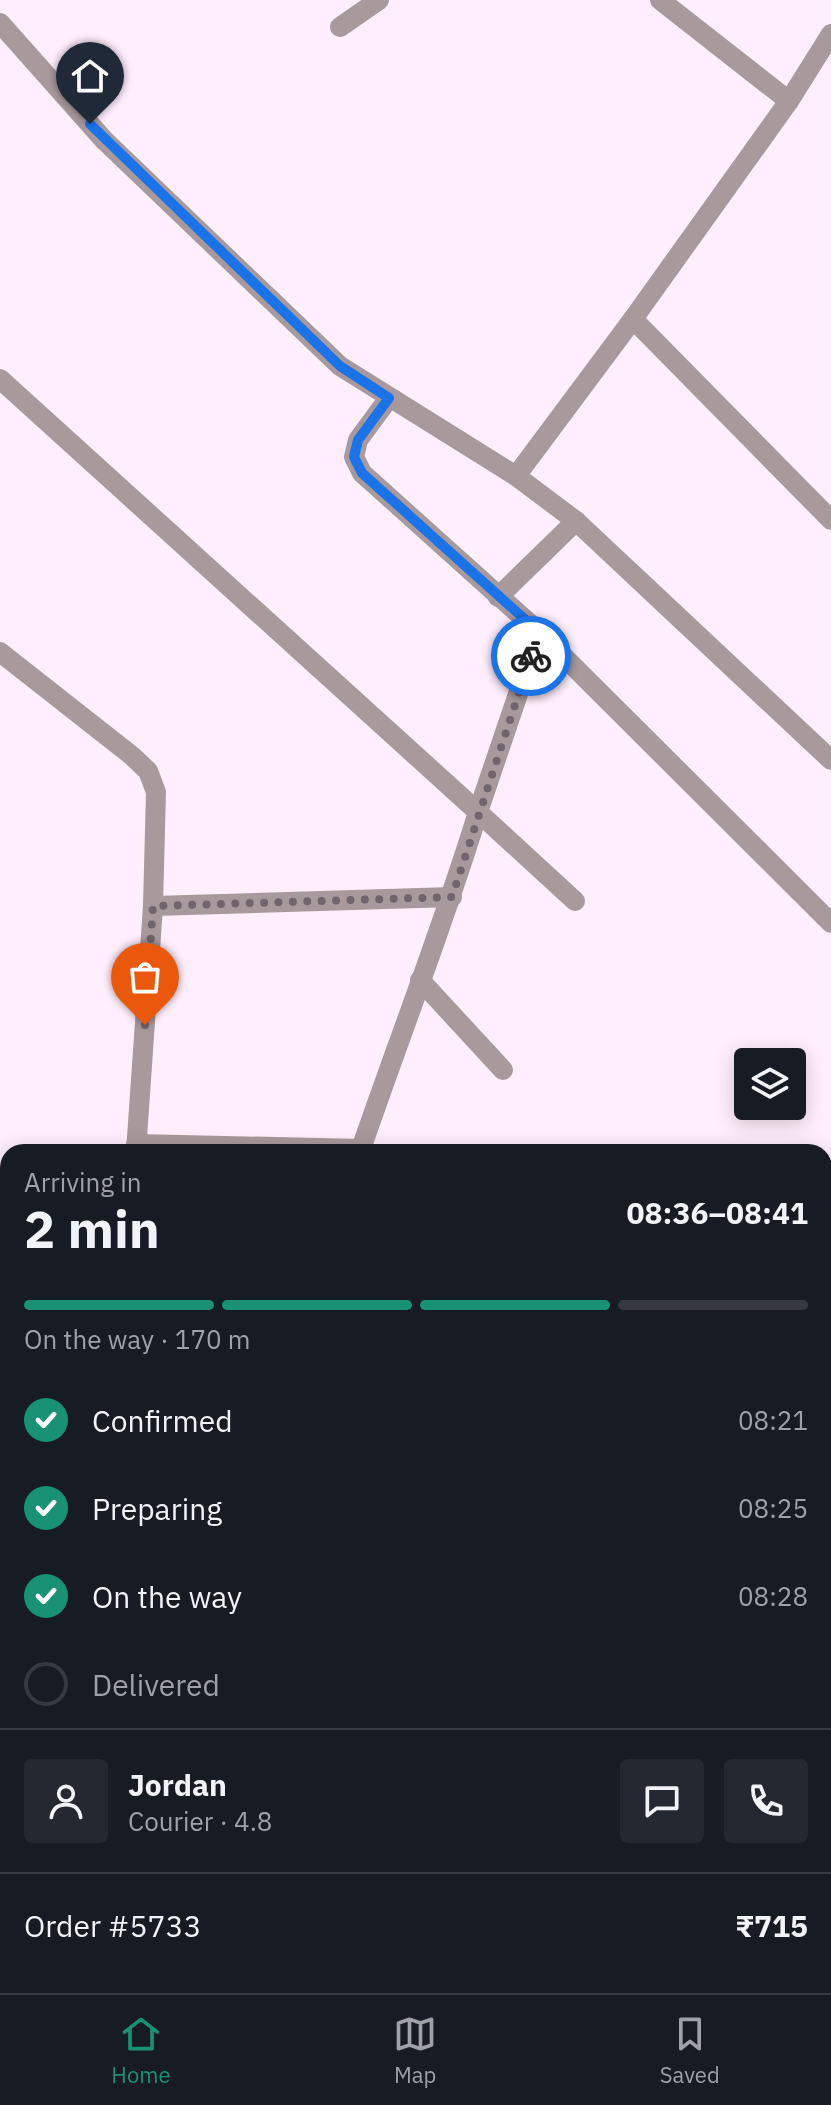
<!DOCTYPE html>
<meta charset="utf-8">
<style>
body{margin:0;font-family:"IBM Plex Sans",sans-serif;background:#242831;color:#f1f3f6;height:100vh;display:flex;flex-direction:column;font-size:30px;white-space:nowrap}
*{box-sizing:border-box;margin:0}
p{font-size:26px;color:#9ea1a6}
.icon{flex:none;width:44px;height:44px;fill:none;stroke:currentColor;stroke-width:2;stroke-linecap:round;stroke-linejoin:round}
.map{position:relative;flex:1;overflow:hidden}
.side{position:absolute;left:0px;top:1144px;width:832px;height:850px;display:flex;flex-direction:column;background:#171b24;border-radius:24px 24px 0 0;box-shadow:0 4px 20px #0003}
.side>*{flex:none}
.controls{position:absolute;left:734px;top:1048px;display:grid;gap:16px}
.controls a{display:grid;place-items:center;width:72px;height:72px;border-radius:8px;background:#171b24;box-shadow:0 4px 20px #0003;font-size:40px}
.pin{position:absolute;display:grid;place-items:center;width:68px;height:68px;color:#fff;margin:-82px -34px;border-radius:50% 50% 50% 0;rotate:-45deg;box-shadow:0 0 8px #0007}
.pin .icon{rotate:45deg}
.courier{position:absolute;display:grid;place-items:center;width:80px;height:80px;margin:-40px;border:6px solid #1a73e8;border-radius:50%;background:#fff;color:#222;box-shadow:0 2px 10px #0007}
.summary em{font-style:normal;font-weight:700}
.summary div{display:flex;flex-direction:column-reverse}
.summary{display:flex;align-items:center;justify-content:space-between;height:136px;padding:0 24px}
h1{font-size:52px;font-weight:700;line-height:60px}
.bar{display:grid;grid-template-columns:repeat(4,1fr);gap:12px 8px;align-content:center;height:96px;padding:0 24px}
.bar i{height:10px;border-radius:6px;background:#363941}
.bar .current{background:#199175}
.bar p{grid-column:span 4}
.line{display:flex;align-items:center;gap:20px;padding:0 24px;border-top:2px solid #363941}
.line div{flex:1}
.round{display:grid;place-items:center;flex:none;width:84px;height:84px;border-radius:8px;background:#242831}
ol{padding:0 24px;list-style:none}
li{display:flex;align-items:center;gap:24px;height:88px}
li p{margin-inline-start:auto}
li .icon{padding:8px;border-radius:50%;background:#199175;color:#fff;stroke-width:4}
li:last-child{color:#9ea1a6}
li i{width:44px;height:44px;border:4px solid #363941;border-radius:50%}
.dock{display:flex;justify-content:space-around;align-items:center;height:112px;border-top:2px solid #363941;background:#171b24;font-size:22px;color:#9ea1a6}
.dock a{display:grid;justify-items:center;gap:4px}
.dock .current{color:#199175}
.map>svg:first-child{display:block}
.built{fill:#fce1f5}
.building{fill:#d9cdec}
.lines{fill:none;stroke-linecap:round;stroke-linejoin:round}
.minor{stroke:#a8999c;stroke-width:20}
.done{stroke:#70646d;stroke-width:8;stroke-dasharray:0 14.4}
.route{stroke:#1a73e8;stroke-width:10}
</style>
<div class="map">
<svg width="831" height="1993" viewBox="0 0 831 1993">
<rect width="100%" height="100%" fill="#ffeefb"/>
<polygon class="built" points="831,1308 831,1536 824,1531 824,1318"/>
<g class="building">
<polygon points="824,1404 831,1410 831,1503 824,1497"/>
<polygon points="726,1986 736,1986 747,1993 721,1993"/>
</g>
<g class="lines">
<g class="minor">
<polyline points="660,0 789,101"/>
<polyline points="0,23 104,140 340,366 516,476 576,521 831,760"/>
<polyline points="340,27 379,0"/>
<polyline points="633,319 789,101 831,34"/>
<path d="M0,379L478,812C443,927 399,1038 360,1152"/>
<polyline points="389,398 358,440 354,457 362,473 539,632 478,812 575,901"/>
<polyline points="516,476 633,319 831,520"/>
<polyline points="498,597 576,521"/>
<polyline points="539,632 831,923"/>
<polyline points="0,652 131,755 148,771 156,792 153,906 136,1152"/>
<polyline points="153,906 452,897"/>
<polyline points="420,980 503,1070"/>
<polyline points="136,1144 361,1149 365,1152"/>
<polyline points="824,1256 831,1246"/>
<polyline points="0,1452 8,1453"/>
<polyline points="824,1548 831,1553"/>
<polyline points="824,1667 831,1673"/>
<polyline points="0,1674 8,1674"/>
<polyline points="0,1913 8,1914"/>
<polyline points="759,1986 769,1993"/>
<polyline points="30,1993 30,1986"/>
<polyline points="143,1993 148,1986"/>
<polyline points="315,1993 320,1986"/>
<polyline points="585,1993 589,1986"/>
</g>
</g>
<g class="lines">
<polyline class="done" points="145,1025 153,906 452,897 531,656"/>
<polyline class="route" points="90,124 340,366 389,398 358,440 354,457 362,473 539,632 531,656"/>
</g>
</svg>
<div class="controls">
<a><svg class="icon" aria-label="layers" viewBox="0 0 24 24"><path d="M12 4l9 5-9 5-9-5zM3 14l9 5 9-5"/></svg></a>
</div>
<div class="pin" style="left:145px;top:1025px;background:#ea580c"><svg class="icon" aria-label="bag" viewBox="0 0 24 24"><path d="M5 8h14l-1 12H6zM9 8a3 3 0 0 1 6 0"/></svg></div>
<div class="pin" style="left:90px;top:124px;background:#1f2937"><svg class="icon" aria-label="home" viewBox="0 0 24 24"><path d="M3 11l9-7 9 7M6 9v11h12V9"/></svg></div>
<div class="courier" style="left:531px;top:656px"><svg class="icon" aria-label="bike" viewBox="0 0 24 24"><circle cx="6" cy="16" r="4"/><circle cx="18" cy="16" r="4"/><path d="M6 16l4-8h5l3 8M10 8l3 8H6M13 5h3"/></svg></div>
<section class="side">
<div class="summary"><div><h1>2 min</h1><p>Arriving in</p></div><em>08:36–08:41</em></div>
<div class="bar"><i class="current"></i><i class="current"></i><i class="current"></i><i></i><p>On the way · 170 m</p></div>
<ol>
<li><svg class="icon" aria-label="check" viewBox="0 0 24 24"><path d="M5 12l5 5 9-10"/></svg>Confirmed<p>08:21</p></li>
<li><svg class="icon" aria-label="check" viewBox="0 0 24 24"><path d="M5 12l5 5 9-10"/></svg>Preparing<p>08:25</p></li>
<li><svg class="icon" aria-label="check" viewBox="0 0 24 24"><path d="M5 12l5 5 9-10"/></svg>On the way<p>08:28</p></li>
<li><i></i>Delivered</li>
</ol>
<div class="line" style="height:144px"><a class="round"><svg class="icon" aria-label="person" viewBox="0 0 24 24"><circle cx="12" cy="8" r="4"/><path d="M4 21q1-7 8-7t8 7"/></svg></a><div><b>Jordan</b><p>Courier · 4.8</p></div><a class="round"><svg class="icon" aria-label="chat" viewBox="0 0 24 24"><path d="M4 5h16v11H9l-5 4z"/></svg></a><a class="round"><svg class="icon" aria-label="phone" viewBox="0 0 24 24"><path d="M5 4h4l2 5-3 2q2 4 5 5l2-3 5 2v4C11 20 4 13 5 4z"/></svg></a></div>
<div class="line" style="height:104px"><div>Order #5733</div><b>₹715</b></div>
</section>
</div>
<nav class="dock">
<a class="current"><svg class="icon" aria-label="home" viewBox="0 0 24 24"><path d="M3 11l9-7 9 7M6 9v11h12V9"/></svg>Home</a>
<a><svg class="icon" aria-label="map" viewBox="0 0 24 24"><path d="M3 6l6-2 6 2 6-2v14l-6 2-6-2-6 2zM9 4v14M15 6v14"/></svg>Map</a>
<a><svg class="icon" aria-label="saved" viewBox="0 0 24 24"><path d="M7 4h10v16l-5-4-5 4z"/></svg>Saved</a>
</nav>
